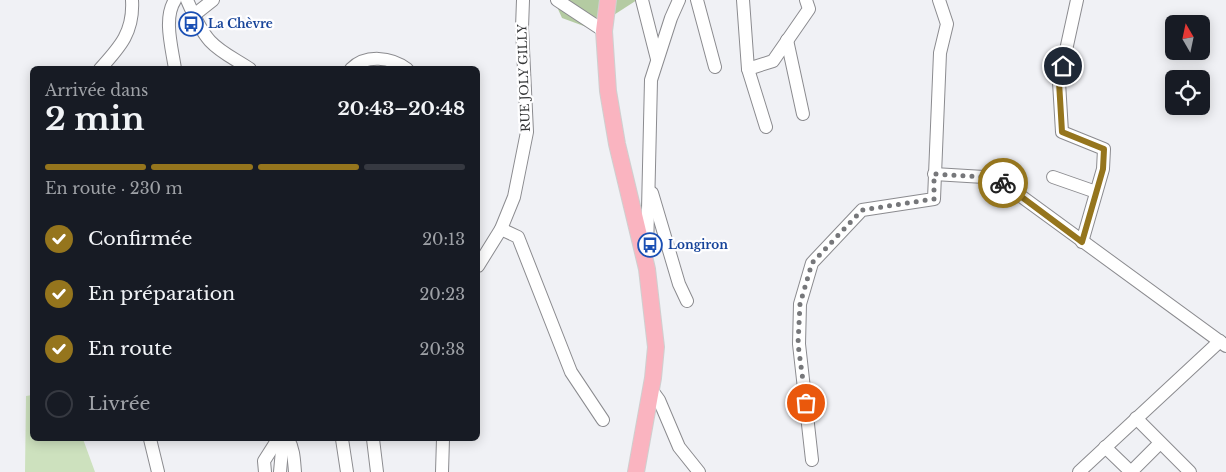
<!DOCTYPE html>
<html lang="fr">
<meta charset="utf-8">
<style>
body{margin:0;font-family:"Libre Baskerville",serif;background:#20242c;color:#f1f3f6;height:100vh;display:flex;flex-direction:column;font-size:19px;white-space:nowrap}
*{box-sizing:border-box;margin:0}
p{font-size:16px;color:#9ea1a6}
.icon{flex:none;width:28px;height:28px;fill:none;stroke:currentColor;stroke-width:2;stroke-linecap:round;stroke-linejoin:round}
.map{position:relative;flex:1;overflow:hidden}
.side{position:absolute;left:30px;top:66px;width:450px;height:375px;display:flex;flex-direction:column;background:#171b24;border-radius:8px;box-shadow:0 2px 12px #0003}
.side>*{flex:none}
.needle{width:32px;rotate:351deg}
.controls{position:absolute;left:1165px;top:15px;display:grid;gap:10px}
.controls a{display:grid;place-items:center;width:45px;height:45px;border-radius:8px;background:#171b24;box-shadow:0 2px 12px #0003;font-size:25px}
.pin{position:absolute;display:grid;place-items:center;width:42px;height:42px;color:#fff;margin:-21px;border:2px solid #fff;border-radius:50%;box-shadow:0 1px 5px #0007}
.courier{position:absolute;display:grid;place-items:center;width:50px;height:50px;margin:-25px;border:4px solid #95751d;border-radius:50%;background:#fff;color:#222;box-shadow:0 1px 6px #0007}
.head em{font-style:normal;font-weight:800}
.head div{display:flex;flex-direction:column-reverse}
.head{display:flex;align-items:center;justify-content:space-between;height:85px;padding:0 15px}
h1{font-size:32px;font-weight:800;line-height:38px}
.bar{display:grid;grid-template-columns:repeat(4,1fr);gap:8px 5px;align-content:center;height:60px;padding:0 15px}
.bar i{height:6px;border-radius:4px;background:#363941}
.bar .selected{background:#95751d}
.bar p{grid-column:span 4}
ol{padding:0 15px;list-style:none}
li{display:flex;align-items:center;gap:15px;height:55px}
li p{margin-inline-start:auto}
li .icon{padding:5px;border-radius:50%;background:#95751d;color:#fff;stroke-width:4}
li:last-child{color:#9ea1a6}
li i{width:28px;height:28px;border:2px solid #363941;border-radius:50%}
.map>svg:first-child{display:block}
.green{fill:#cde1be}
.forest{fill:#b4cba2}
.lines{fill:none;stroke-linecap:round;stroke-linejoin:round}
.minor-casing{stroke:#8b8b8f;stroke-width:14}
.major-casing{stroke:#cfcfcf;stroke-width:18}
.minor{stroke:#fff;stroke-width:12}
.major{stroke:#fab4c0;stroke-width:16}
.done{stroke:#76777a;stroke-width:5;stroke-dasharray:0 9}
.route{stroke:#95751d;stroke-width:6}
.labels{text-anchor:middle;stroke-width:4.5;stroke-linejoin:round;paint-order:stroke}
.transit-label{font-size:12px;font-weight:bold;fill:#164399;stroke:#fefeff;text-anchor:start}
.street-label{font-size:12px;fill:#353637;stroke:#fefeff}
</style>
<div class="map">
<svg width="1226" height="472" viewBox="0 0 1226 472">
<rect width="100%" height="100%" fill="#f0f1f5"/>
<polygon class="green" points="32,395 32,439 83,439 95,472 25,472 26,396"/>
<polygon class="forest" points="554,0 637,0 592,29 562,18"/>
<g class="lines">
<g class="minor-casing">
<g id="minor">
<path d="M175,0C163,18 172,48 175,69"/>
<path d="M187,0C193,14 200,30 210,41C221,53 237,60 250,69"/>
<polyline points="557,0 604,31"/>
<polyline points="642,0 657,59"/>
<polyline points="697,0 715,67"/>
<polyline points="743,0 748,69 766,127"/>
<polyline points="1077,0 1059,82 1062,132 1104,149 1103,169 1082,242"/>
<polyline points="194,15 213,0"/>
<polyline points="787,40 803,114"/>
<path d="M100,69C120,47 134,32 132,0"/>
<path d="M351,69C366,54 391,57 407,69"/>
<polyline points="748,69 773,61 809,9 806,0"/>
<polyline points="934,174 984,177 1003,183 1226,346"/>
<polyline points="1053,177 1096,192"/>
<polyline points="652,193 679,284 687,301"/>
<polyline points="501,229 518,237 571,372 603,420"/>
<polyline points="647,253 651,80 671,18 679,0"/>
<polyline points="478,266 501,229 514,197 527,132 522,28 523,0"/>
<polyline points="651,389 659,400 679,447 699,472"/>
<polyline points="1136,418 1190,472"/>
<polyline points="150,439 158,472"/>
<path d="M288,439C294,449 294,461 295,472"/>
<polyline points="342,439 347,472"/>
<polyline points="373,439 377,472"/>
<polyline points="1105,447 1131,472"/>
<polyline points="812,460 799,344 800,304 812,263 862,210 934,199 940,53 947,24 939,0"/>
<polyline points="265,472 264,461 278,439"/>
<polyline points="280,472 283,439"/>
<polyline points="442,472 443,439"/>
<polyline points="1079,472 1220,341"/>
<polyline points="1131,472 1160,443"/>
</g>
</g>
<g class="major-casing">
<polyline id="major" points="608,0 604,31 608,91 617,144 647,269 656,347 653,378 636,472"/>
</g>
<use href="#minor" class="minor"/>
<use href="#major" class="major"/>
</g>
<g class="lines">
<polyline class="done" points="806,403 798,344 800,304 812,263 862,210 934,199 934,174 984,177 1003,183"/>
<polyline class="route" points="1003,183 1082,242 1103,169 1104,149 1062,132 1059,82 1063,66"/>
</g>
<defs>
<g id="bus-ring" transform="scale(1.25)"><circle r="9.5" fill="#fefeff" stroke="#1a4fb4" stroke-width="1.5"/><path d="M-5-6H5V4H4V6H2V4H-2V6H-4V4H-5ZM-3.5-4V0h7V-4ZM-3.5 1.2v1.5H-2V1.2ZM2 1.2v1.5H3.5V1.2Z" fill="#1a4fb4"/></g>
</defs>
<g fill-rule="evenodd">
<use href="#bus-ring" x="191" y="24"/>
<use href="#bus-ring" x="650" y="245"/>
</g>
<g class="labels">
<g class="transit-label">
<text x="208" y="28">La Chèvre</text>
<text x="668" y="249">Longiron</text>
</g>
<g class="street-label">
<text transform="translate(524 78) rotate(-92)" y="4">RUE JOLY GILLY</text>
</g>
</g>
</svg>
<div class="controls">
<a><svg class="needle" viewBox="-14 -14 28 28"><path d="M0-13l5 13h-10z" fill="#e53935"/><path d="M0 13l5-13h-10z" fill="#9ea1a6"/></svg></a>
<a><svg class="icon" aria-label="locate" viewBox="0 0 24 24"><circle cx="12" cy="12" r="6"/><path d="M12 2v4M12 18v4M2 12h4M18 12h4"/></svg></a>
</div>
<div class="pin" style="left:806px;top:403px;background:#ea580c"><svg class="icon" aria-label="bag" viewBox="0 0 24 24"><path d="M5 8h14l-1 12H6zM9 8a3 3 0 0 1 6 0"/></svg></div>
<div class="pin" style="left:1063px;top:66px;background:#1f2937"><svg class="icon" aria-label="home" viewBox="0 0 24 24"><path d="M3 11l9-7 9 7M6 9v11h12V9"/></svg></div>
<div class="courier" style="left:1003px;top:183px"><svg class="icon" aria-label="bike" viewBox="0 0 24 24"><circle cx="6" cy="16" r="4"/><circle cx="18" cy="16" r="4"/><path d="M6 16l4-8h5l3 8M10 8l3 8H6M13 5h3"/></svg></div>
<section class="side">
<div class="head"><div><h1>2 min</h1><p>Arrivée dans</p></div><em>20:43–20:48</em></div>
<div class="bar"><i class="selected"></i><i class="selected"></i><i class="selected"></i><i></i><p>En route · 230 m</p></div>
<ol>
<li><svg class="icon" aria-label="check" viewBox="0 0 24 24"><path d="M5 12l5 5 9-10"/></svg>Confirmée<p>20:13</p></li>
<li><svg class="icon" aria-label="check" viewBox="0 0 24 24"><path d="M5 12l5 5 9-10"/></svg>En préparation<p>20:23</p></li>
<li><svg class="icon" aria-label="check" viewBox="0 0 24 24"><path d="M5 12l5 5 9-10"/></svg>En route<p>20:38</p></li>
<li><i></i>Livrée</li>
</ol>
</section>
</div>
